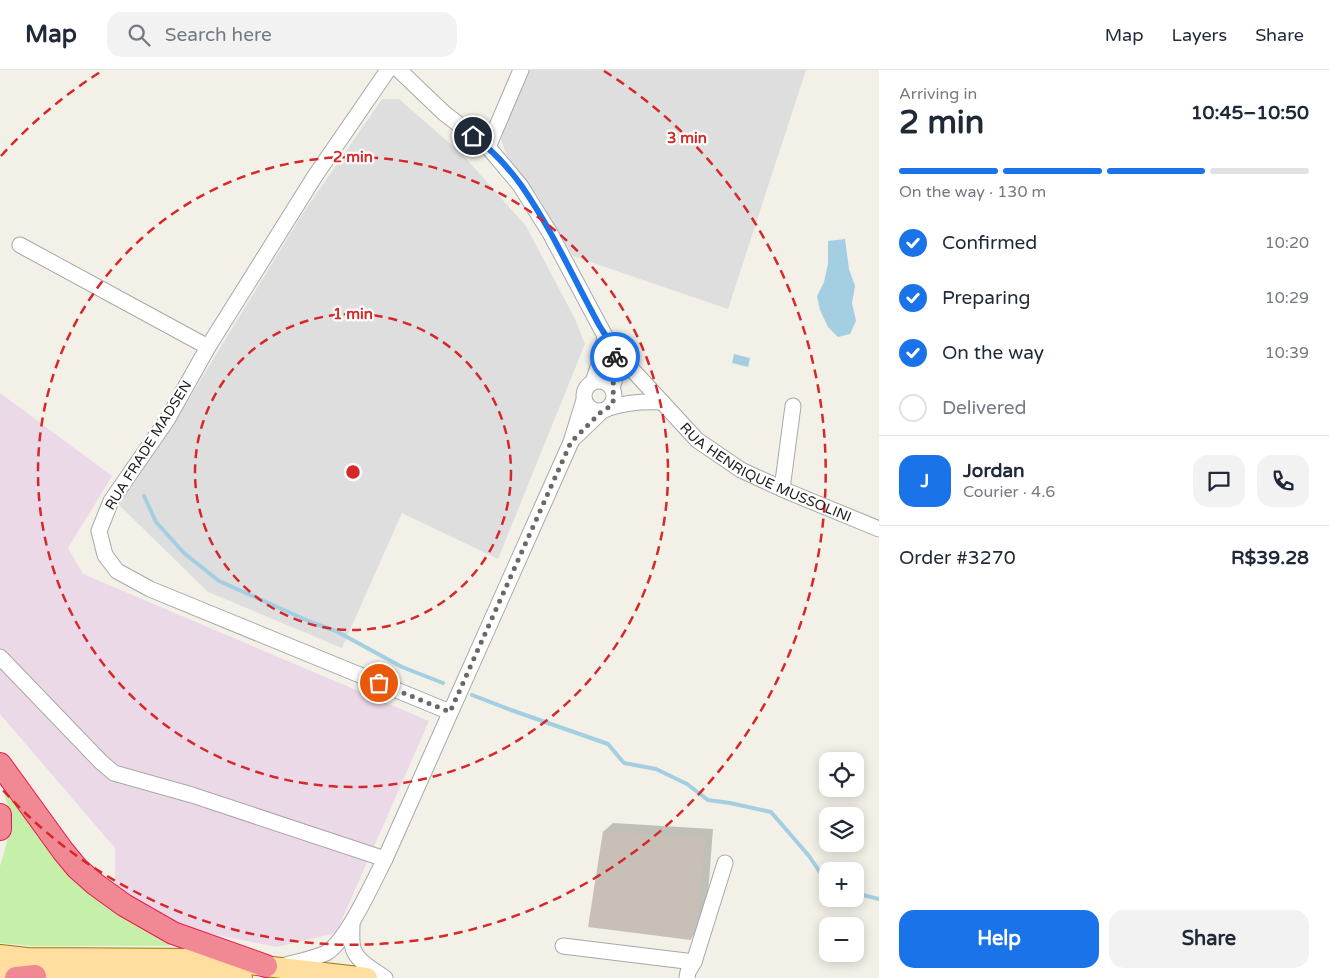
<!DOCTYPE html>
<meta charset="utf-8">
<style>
body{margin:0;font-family:"Varela Round",sans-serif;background:#f2f2f3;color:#1f2937;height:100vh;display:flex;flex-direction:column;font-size:19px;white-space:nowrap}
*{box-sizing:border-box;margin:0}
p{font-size:16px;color:#747a83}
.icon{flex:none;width:28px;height:28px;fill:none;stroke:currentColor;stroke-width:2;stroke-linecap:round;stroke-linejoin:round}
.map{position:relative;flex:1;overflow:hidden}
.panel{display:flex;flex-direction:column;background:#fff;width:450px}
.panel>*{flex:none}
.buttons{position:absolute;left:819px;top:682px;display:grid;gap:10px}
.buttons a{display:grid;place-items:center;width:45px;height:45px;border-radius:10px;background:#fff;box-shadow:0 2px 12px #0003;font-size:25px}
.pin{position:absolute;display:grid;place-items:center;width:42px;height:42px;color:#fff;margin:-21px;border:2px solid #fff;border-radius:50%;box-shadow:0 1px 5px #0007}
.courier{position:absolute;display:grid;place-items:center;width:50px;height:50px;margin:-25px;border:4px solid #1a73e8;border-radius:50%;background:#fff;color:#222;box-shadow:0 1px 6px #0007}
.head em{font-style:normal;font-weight:800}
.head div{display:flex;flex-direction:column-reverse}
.head{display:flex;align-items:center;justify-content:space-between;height:85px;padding:0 20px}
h1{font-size:32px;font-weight:800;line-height:38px}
.bar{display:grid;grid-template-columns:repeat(4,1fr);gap:8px 5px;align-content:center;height:60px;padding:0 20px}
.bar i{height:6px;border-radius:4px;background:#e0e1e3}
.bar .active{background:#1a73e8}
.bar p{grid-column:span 4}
.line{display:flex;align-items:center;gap:12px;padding:0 20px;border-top:1px solid #e0e1e3}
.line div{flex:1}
.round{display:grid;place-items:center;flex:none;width:52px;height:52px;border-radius:15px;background:#f2f2f3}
ol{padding:0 20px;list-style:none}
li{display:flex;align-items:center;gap:15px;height:55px}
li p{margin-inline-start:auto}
li .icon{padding:5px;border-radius:50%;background:#1a73e8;color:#fff;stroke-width:4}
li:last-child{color:#747a83}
li i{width:28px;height:28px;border:2px solid #e0e1e3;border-radius:50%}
.button{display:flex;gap:10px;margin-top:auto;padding:10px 20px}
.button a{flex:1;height:58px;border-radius:15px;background:#1a73e8;color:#fff;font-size:20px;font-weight:800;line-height:58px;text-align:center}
.button a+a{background:#f2f2f3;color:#1f2937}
header{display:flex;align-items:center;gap:30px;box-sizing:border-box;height:70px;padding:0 25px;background:#fff;border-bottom:1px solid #e0e1e3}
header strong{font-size:24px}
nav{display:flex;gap:28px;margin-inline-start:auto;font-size:18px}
.search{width:350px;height:45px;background:#f2f2f3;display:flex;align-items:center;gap:12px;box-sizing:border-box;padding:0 18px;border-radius:15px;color:#747a83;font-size:19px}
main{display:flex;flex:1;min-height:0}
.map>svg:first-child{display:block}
.residential{fill:#dfdede}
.industrial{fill:#ecd9e7}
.grass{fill:#c6f0a9}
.water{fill:#a4cfe3}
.shadow{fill:#0003}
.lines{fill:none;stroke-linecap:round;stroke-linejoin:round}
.stream{stroke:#a4cfe3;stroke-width:4}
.building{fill:#c8bfb6}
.minor-casing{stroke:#a8a8a8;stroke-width:17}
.major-casing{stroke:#9e7800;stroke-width:22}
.highway-casing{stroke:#ec194e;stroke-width:24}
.minor{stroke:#fff;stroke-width:15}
.major{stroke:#ffde9f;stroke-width:20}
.highway{stroke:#f08993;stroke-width:22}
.done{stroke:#6a6966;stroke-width:5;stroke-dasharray:0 9}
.route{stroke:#1a73e8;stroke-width:6}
.ring{fill:none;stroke:#d62828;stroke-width:2.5;stroke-dasharray:9 6}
.labels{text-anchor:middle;stroke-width:4.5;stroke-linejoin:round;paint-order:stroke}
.street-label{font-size:14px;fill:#212121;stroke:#fff}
.centre{fill:#d62828;stroke:#fff;stroke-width:2.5}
.ring-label{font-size:15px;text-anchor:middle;font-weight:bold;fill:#d62828;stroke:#fff;stroke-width:4.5;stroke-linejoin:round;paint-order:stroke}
</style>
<header>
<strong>Map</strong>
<div class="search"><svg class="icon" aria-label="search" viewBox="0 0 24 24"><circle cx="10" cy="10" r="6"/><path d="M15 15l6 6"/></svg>Search here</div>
<nav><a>Map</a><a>Layers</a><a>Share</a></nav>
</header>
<main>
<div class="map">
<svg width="879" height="908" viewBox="0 0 879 908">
<rect width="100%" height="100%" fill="#f2f0e7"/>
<g class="residential">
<polygon points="529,0 806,0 728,239 573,186 540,130 506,84 501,70 505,54"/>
<polygon points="382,29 399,29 462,84 526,156 575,249 585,274 498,489 402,443 342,578 208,522 119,435 171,358 303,143"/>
</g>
<polygon class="industrial" points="0,323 112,406 68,478 83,504 429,651 336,863 277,877 182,858 115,821 115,778 0,644"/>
<polygon class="grass" points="2,714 168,868 170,876 33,876 0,873 0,796 6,776 9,757 9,741"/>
<g class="water">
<polygon points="845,169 849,199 855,216 852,233 856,251 850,264 838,267 828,257 820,240 817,226 824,212 828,194 828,171"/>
<polygon points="734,284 750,288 748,297 732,293"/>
</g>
<polygon class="shadow" points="613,753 713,759 707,837 699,860 690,869 604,761"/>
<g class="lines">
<g class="stream">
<polyline points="144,426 156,452 184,483 219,511 313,553 336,561 402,597 443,613"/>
<polyline points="472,625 511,640 608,674 624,693 656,699 687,714 708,730 730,733 771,742 809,786 828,814"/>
<polyline points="855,823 879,829"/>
</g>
</g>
<polygon class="building" points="603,761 705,768 698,846 691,870 588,857"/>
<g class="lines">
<g class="minor-casing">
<g id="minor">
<polyline points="388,0 315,106 208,277 167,350 111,431 99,461 105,485 117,501 150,519 450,642"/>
<path id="s1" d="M399,0L444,43L488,77L520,115L550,163L605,266L616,282L697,370L741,400L789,422L879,459"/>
<polyline points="488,77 521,0"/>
<polyline points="20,175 208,277"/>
<circle cx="599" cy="326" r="15"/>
<polyline points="593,312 600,291 605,266"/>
<polyline points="612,318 616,305 616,282"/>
<path d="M609,338C627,332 643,331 662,332"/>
<polyline points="573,369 602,341"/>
<polyline points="782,419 793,336"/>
<polyline points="0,587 101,692 114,703 192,725 385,789"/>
<path d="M352,853C352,861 351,871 353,878C357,892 374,900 385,908"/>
<polyline points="563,876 694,892"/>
<path d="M282,896C296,892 313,889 326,883C347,871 373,812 385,789L571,372L584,330"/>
<polyline points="687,908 688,902 694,892 725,793"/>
</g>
</g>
<g class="major-casing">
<g id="major">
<polyline points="0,885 27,888 205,889 367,908"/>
<path d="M0,905C80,907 162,898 242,908"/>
</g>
</g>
<g class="highway-casing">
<g id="highway">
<polyline points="0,694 63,781 77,798 95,814 124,835 173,863 266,896"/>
<polyline points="0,745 0,759"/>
<polyline points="16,908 35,906"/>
</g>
</g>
<use href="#minor" class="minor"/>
<use href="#major" class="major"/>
<use href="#highway" class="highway"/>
</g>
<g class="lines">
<path class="done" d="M379,613L450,642L571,372L602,341C615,335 614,331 613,319C612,314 615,308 615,303C616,298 615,292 615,287"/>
<path class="route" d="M473,66C491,79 508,97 521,115C551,158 573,207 598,253C603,263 616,277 615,287"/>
</g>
<g class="ring">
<circle cx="353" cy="402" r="158"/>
<circle cx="353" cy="402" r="315"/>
<path d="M1 86A473 473 0 0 1 102 1M604 1A473 473 0 1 1 1 718"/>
</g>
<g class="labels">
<g class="street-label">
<text transform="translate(148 375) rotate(-58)" y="5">RUA FRADE MADSEN</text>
<text dy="5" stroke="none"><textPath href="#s1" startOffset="556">RUA HENRIQUE MUSSOLINI</textPath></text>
</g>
</g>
<circle cx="353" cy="402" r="8" class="centre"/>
<g class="ring-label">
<text x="687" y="73">3 min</text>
<text x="353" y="92">2 min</text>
<text x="353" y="249">1 min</text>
</g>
</svg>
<div class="buttons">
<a><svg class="icon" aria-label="locate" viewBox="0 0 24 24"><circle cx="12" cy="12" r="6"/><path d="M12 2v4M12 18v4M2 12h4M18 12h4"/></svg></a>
<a><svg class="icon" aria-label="layers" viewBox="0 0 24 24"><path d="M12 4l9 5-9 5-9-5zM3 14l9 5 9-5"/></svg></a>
<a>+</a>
<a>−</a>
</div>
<div class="pin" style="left:379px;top:613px;background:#ea580c"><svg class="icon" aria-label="bag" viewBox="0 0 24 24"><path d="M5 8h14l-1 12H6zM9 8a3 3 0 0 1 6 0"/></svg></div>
<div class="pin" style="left:473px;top:66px;background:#1f2937"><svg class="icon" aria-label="home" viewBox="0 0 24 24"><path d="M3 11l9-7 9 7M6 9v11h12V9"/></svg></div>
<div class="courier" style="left:615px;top:287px"><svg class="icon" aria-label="bike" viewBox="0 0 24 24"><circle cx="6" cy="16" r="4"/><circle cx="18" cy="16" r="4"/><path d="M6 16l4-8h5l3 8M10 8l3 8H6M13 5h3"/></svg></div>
</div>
<section class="panel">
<div class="head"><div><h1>2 min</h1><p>Arriving in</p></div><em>10:45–10:50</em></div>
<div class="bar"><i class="active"></i><i class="active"></i><i class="active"></i><i></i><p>On the way · 130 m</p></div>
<ol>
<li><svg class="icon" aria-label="check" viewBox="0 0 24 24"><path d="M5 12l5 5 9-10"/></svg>Confirmed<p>10:20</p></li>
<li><svg class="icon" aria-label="check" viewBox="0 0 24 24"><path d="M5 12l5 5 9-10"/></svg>Preparing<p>10:29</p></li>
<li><svg class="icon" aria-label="check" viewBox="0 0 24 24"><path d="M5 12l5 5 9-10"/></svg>On the way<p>10:39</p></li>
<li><i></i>Delivered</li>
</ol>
<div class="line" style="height:90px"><b class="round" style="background:#1a73e8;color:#fff">J</b><div><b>Jordan</b><p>Courier · 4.6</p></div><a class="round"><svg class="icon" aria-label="chat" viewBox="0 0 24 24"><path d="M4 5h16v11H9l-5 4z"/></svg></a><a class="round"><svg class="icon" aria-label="phone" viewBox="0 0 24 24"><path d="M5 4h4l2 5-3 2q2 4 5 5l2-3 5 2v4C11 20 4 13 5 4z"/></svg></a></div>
<div class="line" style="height:65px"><div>Order #3270</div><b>R$39.28</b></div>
<div class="button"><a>Help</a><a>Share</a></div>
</section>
</main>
